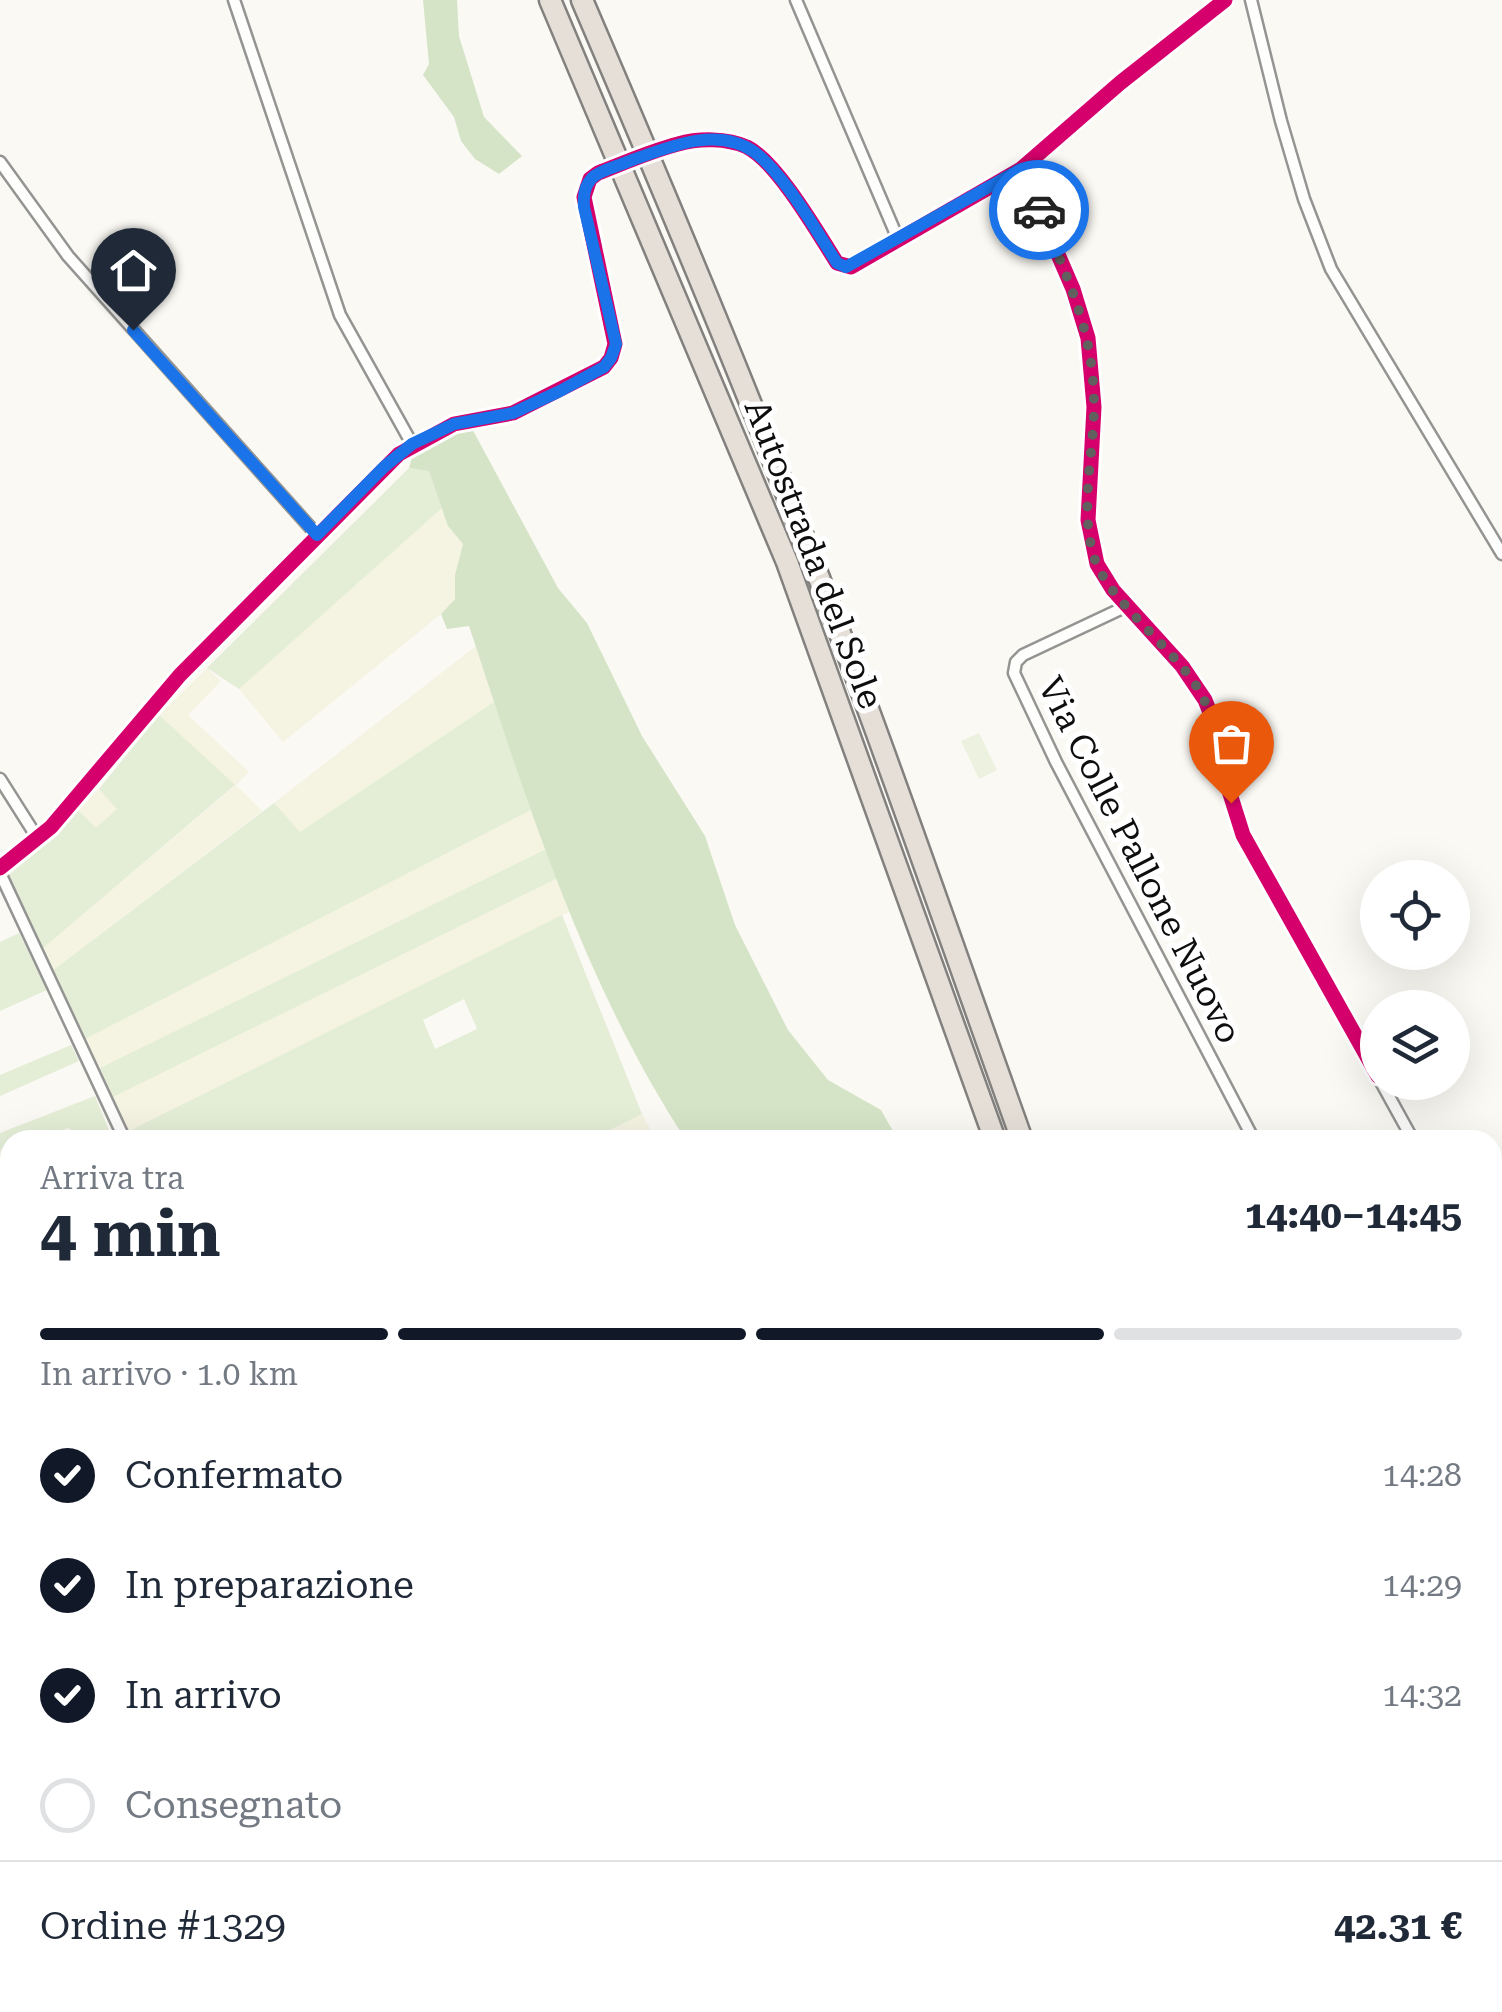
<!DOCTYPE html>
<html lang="it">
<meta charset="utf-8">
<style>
body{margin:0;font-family:"Roboto Serif",serif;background:#f6f6f7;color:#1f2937;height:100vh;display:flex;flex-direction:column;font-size:38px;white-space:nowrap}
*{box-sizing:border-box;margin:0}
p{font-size:32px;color:#747a83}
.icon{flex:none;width:55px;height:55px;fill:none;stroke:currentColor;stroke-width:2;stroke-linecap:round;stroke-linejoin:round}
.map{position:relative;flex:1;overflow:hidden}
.side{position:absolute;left:0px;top:1130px;width:1502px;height:882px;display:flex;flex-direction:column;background:#fff;border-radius:30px 30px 0 0;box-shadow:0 10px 40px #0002}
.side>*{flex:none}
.buttons{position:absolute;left:1360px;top:860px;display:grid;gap:20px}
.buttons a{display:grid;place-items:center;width:110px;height:110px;border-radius:50%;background:#fff;box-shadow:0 10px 40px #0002;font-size:50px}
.pin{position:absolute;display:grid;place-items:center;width:85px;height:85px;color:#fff;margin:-102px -42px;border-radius:50% 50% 50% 0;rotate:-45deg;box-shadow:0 0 10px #0007}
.pin .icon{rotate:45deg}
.courier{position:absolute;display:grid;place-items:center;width:100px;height:100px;margin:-50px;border:8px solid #1a73e8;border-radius:50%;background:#fff;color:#222;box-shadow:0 2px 12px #0007}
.head em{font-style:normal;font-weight:700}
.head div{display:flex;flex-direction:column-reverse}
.head{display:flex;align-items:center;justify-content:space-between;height:170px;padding:0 40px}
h1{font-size:65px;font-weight:700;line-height:75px}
.bar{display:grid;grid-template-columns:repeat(4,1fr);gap:15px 10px;align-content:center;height:120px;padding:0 40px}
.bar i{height:12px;border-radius:8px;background:#e0e1e3}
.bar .current{background:#111827}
.bar p{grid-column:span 4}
.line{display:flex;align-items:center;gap:25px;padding:0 40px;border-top:2px solid #e0e1e3}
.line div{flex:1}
ol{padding:0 40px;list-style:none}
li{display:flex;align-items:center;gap:30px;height:110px}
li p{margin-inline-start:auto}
li .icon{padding:10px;border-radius:50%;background:#111827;color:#fff;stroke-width:4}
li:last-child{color:#747a83}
li i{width:55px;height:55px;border:5px solid #e0e1e3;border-radius:50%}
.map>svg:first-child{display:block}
.farmland{fill:#f5f3e2}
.green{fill:#e4edd6;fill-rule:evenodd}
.forest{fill:#d5e4c6}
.pitch{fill:#edf2e0}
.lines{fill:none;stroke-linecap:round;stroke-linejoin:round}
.minor-casing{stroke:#949492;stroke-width:15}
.motorway-casing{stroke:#82817f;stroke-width:25}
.minor{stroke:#fefefd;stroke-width:10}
.motorway{stroke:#e6dfd8;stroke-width:20}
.rail-casing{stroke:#d5c7c7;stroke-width:6}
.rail{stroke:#fff;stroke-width:2.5;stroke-dasharray:8;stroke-linecap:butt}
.minor-bridge-casing{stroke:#949492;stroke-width:15;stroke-linecap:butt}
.minor-bridge{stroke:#fefefd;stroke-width:10}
.cycleway-casing{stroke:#fff;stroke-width:21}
.cycleway{stroke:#d6006c;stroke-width:15}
.done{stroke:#61605e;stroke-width:10;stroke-dasharray:0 18}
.route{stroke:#1a73e8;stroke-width:12}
.labels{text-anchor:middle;stroke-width:10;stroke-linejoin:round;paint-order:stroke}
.street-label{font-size:35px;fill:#0e0e0e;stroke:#fff}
</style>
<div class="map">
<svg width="1502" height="2012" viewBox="0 0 1502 2012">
<rect width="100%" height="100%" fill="#faf9f4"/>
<g class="farmland">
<polygon points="442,508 448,526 463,544 455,575 455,599 441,614 283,742 239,689"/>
<polygon points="476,646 494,702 300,833 274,803"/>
<polygon points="207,668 221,681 188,715 249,772 236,785 262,811 52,971 41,950 235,786 159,715"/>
<polygon points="99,789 118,809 96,829 78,810"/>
<polygon points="531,810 546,849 100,1068 85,1039"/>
<polygon points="558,878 571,911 129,1131 113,1097"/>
<polygon points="642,1114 656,1140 590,1140"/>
<polygon points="10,1146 10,1318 0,1321 0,1150"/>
<polygon points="10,1352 10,1443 5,1429 0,1431 0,1355"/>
<polygon points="760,2002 786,2003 793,2009 800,2003 828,2003 834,2009 842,2003 877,2003 867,2012 749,2012"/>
<polygon points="633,2003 718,2003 707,2012 623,2012"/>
</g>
<g class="green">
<polygon points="409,468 429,470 442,508 239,689 207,668"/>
<polygon points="494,702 531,810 85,1039 52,971 274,803 300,832"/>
<polygon points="159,715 235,785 41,950 8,875 78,810 96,828 117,809 99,789"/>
<polygon points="546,849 558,878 113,1097 100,1068"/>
<path d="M562,915L642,1114L590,1140H133L129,1131ZM464,999L477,1029L435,1049L423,1020Z"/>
<polygon points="19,933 47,990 0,1011 0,942"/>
<polygon points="71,1045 79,1061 0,1096 0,1075"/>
<polygon points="95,1096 110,1133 98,1140 79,1140 69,1128 28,1140 10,1140 10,1146 0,1150 0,1133"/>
<polygon points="10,1505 10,1658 0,1662 0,1508"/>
<polygon points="1502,1859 1502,1947 1493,1940 1493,1870"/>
<polygon points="0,1887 10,1892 10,2002 18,2003 12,2012 0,2012"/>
<polygon points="521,2003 633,2003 623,2012 530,2012"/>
</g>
<g class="forest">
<polygon points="423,0 457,0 459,36 484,117 522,156 499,174 475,159 461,141 454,117 423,75 429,64"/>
<path d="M470,425L558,588L587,623L642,736L705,836L735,925L788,1030L828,1080L881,1110L898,1140H686C584,985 527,802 469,626L447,629L441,614L455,599V575L463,544L448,526L429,471L409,468L415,447Z"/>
<polygon points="1493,1681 1502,1682 1502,1859 1493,1870"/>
<polygon points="1133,2003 1134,2012 1007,2012 999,2003"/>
<polygon points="1161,2003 1303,2003 1307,2012 1164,2012"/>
</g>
<polygon class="pitch" points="979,733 997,770 979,779 961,741"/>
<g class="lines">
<g class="minor-casing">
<g id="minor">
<polyline points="234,0 340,315 412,444"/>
<polyline points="796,0 898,239"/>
<polyline points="1251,0 1281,121 1304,199 1331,269 1502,554"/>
<path d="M678,144C701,139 728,137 749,149C780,166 817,232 837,263L851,267L1021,169L1120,83L1225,0"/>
<polyline points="0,162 68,256 317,535"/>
<polyline points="1021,169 1073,289 1088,338 1094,407 1088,520 1097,564 1113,590 1182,666 1205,700 1213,720 1226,781 1243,835 1378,1076"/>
<polyline points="1127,606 1023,655 1016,662 1014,673 1056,762 1254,1140"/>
<polyline points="0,779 38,839"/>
<polyline points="0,868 51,827 180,675 399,454 454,424 513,413 604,367 611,358 615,344 584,197 590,179 598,173"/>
<polyline points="0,873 125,1140"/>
<polyline points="1381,1082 1413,1140"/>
<polyline points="1492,1308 1502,1328"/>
<polyline points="1492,1596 1502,1603"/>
<polyline points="0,1738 10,1746"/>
<polyline points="1492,1946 1502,1954"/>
<polyline points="203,2002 210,2012"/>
<polyline points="514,2002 523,2012"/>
</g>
</g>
<g class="motorway-casing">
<g id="motorway">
<polyline points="550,0 787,562 995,1140"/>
<path d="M582,0C649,156 715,312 777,470C865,691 942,916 1022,1140"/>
<polyline points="1323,2002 1327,2012"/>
<polyline points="1344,2002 1348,2012"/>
</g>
</g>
<use href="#minor" class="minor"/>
<use href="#motorway" class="motorway"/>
<g class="rail-casing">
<g id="rail">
<polyline points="1492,1794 1502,1794"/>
<polyline points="0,1831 10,1832"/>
</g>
</g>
<use href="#rail" class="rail"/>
<g class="minor-bridge-casing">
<polyline id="minor-bridge" points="598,173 678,144"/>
</g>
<use href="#minor-bridge" class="minor-bridge"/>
<g class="cycleway-casing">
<g id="cycleway">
<polyline points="1021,169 1073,289 1088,338 1094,407 1088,520 1097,564 1113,590 1182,666 1205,700 1213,720 1226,781 1243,835 1378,1076"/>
<path d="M0,868L51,827L180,675L399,454L454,424L513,413L604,367L611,358L615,344L584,197L590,179L598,173C624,163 651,151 678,144C699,138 727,138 747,147C777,162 818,233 837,263L851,267L1021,169L1120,83L1225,0"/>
</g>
</g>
<use href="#cycleway" class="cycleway"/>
</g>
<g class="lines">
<path class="done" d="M1039,210C1067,277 1094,331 1094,405C1094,455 1079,508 1094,557C1107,599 1171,646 1197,687C1219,722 1221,764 1231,803"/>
<path class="route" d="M133,330L317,535L384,467L412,444L454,424L513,413L560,391L604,367L611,358L616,344L584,207C583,196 584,186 592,178C600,170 616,167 627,162C664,149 715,125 753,151C783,172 817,232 837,263L846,267L1021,169L1039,210"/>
</g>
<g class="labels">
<g class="street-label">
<text transform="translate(814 554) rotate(69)" y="12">Autostrada del Sole</text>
<text transform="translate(1140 860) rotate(63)" y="12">Via Colle Pallone Nuovo</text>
</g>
</g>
</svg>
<div class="buttons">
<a><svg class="icon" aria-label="locate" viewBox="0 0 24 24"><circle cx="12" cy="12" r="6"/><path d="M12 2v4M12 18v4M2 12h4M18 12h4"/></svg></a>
<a><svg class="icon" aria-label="layers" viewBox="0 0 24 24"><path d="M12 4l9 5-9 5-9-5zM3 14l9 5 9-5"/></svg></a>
</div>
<div class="pin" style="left:1231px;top:803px;background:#ea580c"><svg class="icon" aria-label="bag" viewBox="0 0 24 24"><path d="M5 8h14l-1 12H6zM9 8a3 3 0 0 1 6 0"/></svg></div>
<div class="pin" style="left:133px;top:330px;background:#1f2937"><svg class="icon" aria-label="home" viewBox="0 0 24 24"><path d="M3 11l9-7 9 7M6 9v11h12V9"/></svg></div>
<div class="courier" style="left:1039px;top:210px"><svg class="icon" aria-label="car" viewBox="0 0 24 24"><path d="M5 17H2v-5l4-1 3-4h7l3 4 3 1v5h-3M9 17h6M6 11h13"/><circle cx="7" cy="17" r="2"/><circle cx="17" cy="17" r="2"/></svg></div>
<section class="side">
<div class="head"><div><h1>4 min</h1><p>Arriva tra</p></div><em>14:40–14:45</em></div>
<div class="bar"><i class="current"></i><i class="current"></i><i class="current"></i><i></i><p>In arrivo · 1.0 km</p></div>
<ol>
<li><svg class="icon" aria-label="check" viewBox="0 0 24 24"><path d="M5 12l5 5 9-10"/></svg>Confermato<p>14:28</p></li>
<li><svg class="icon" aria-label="check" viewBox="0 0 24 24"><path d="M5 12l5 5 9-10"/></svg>In preparazione<p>14:29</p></li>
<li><svg class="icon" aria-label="check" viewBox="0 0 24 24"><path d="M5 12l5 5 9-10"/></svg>In arrivo<p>14:32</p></li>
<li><i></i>Consegnato</li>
</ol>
<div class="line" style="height:130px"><div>Ordine #1329</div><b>42.31 €</b></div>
</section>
</div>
